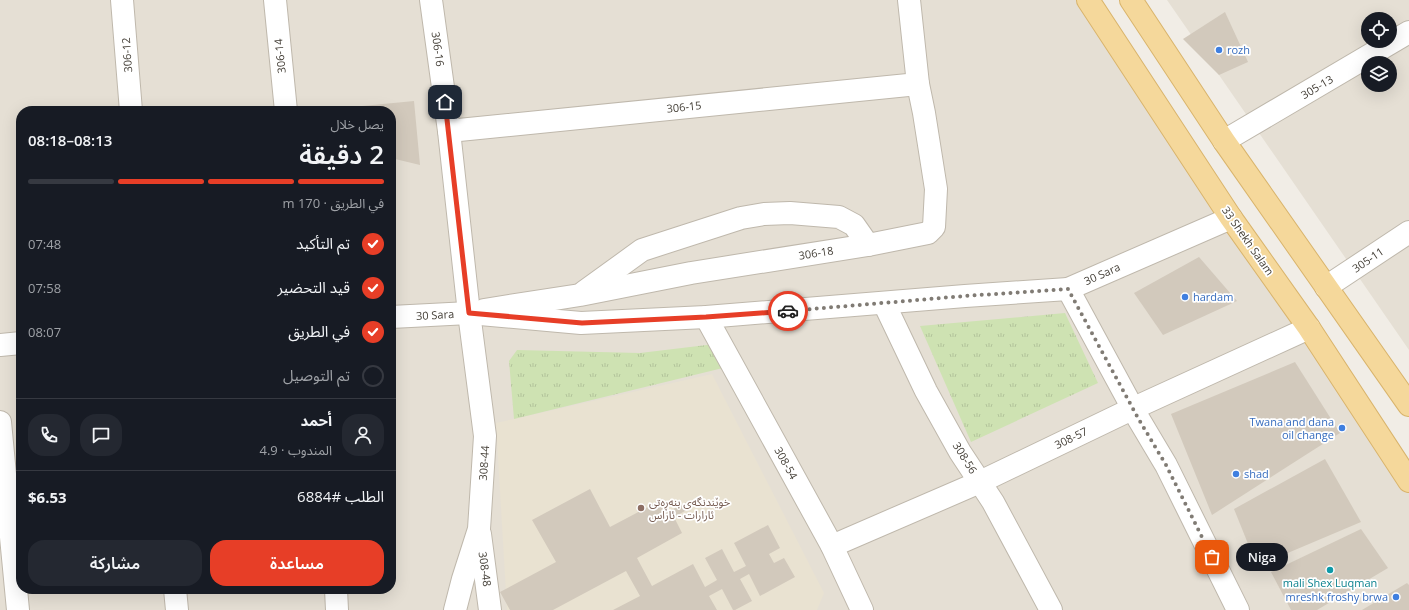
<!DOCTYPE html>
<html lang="ar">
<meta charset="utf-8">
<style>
body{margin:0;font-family:"Open Sans","Noto Sans Arabic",sans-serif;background:#242831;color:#f1f3f6;direction:rtl;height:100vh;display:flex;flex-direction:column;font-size:15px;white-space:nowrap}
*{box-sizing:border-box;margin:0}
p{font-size:13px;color:#9ea1a6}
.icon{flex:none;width:22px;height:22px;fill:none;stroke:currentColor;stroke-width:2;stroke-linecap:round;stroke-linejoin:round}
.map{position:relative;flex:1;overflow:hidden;direction:ltr}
.side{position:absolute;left:16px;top:106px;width:380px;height:488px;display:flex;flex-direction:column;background:#171b24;border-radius:16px;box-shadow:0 4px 16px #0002;direction:rtl}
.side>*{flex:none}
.tools{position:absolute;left:1361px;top:12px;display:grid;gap:8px}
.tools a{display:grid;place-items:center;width:36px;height:36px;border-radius:50%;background:#171b24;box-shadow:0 4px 16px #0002;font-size:20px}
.pin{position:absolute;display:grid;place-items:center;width:34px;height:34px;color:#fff;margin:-17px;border-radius:8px;box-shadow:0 2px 6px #0006}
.courier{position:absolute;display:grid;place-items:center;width:40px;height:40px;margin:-20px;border:3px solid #e73e27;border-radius:50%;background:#fff;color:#222;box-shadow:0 1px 5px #0007}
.bubble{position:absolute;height:28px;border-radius:14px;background:#171b24;box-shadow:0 4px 16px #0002;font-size:13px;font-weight:600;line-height:28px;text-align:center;direction:rtl}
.head em{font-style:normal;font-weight:600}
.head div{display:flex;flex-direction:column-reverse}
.head{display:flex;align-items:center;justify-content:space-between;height:68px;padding:0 12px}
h1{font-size:26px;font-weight:600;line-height:30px}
.bar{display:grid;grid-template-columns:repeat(4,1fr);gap:6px 4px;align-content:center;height:48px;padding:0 12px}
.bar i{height:5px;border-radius:3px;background:#363941}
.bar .selected{background:#e73e27}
.bar p{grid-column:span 4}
.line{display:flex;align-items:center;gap:10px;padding:0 12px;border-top:1px solid #363941}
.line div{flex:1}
.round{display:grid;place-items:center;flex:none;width:42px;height:42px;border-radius:16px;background:#242831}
ol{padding:0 12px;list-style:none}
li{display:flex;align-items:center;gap:12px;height:44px}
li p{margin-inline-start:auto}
li .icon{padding:4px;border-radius:50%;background:#e73e27;color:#fff;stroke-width:4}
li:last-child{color:#9ea1a6}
li i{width:22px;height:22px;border:2px solid #363941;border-radius:50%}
.button{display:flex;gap:8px;margin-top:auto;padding:8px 12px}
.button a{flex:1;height:46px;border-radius:16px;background:#e73e27;color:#fff;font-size:16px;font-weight:600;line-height:46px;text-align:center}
.button a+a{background:#242831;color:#f1f3f6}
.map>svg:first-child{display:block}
.residential{fill:#e5dfd4;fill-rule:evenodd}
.education{fill:#e9e2d1}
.grass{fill:url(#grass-tufts)}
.building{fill:#d2c9bc}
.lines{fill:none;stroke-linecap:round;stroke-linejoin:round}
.minor-casing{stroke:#bfb8ac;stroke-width:24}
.tertiary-casing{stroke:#bfb8ac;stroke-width:24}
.primary-casing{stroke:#d9b46c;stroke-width:24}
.minor{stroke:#fff;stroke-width:22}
.tertiary{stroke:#fff;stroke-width:22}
.primary{stroke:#f5d89b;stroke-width:22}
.done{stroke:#807b74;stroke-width:4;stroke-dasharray:0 7.2}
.route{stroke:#e73e27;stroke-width:5}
.shop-dot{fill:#3f7fe0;stroke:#fff;stroke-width:1.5}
.education-dot{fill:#8d6e63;stroke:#fff;stroke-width:1.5}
.culture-dot{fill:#0f9aa8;stroke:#fff;stroke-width:1.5}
.labels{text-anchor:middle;stroke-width:3.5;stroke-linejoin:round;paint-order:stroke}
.street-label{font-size:11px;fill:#433e36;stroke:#fff}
.shop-label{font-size:11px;fill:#366cbe;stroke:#fff;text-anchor:start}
.education-label{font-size:11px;fill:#785e54;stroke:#fff;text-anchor:start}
.culture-label{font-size:11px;fill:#0d838f;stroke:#fff}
</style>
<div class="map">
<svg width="1409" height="610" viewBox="0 0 1409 610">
<defs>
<pattern id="grass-tufts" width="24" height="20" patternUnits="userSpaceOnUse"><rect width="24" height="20" fill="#cee2b2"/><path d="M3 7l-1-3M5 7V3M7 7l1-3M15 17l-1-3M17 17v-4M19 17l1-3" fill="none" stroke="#b2c39a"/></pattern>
</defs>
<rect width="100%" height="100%" fill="#f1ede6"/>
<g class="residential">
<path d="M0,0H1087L1409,491V610H0ZM21,111H391V589H21Z"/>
<path d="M1167,0H1409V350L1219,75ZM1368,19H1390V41H1368ZM1368,63H1390V85H1368Z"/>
</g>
<polygon class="education" points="712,374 824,593 817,610 507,610 496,423"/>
<g class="grass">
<polygon points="1065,313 1098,383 971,442 920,326"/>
<polygon points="715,344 727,367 514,419 509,361 517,350 640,353"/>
</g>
<g class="building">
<polygon points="1225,12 1248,62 1219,75 1183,39"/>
<polygon points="414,101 420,165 391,158 391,111 350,111 352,107"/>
<polygon points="1199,257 1237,301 1163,335 1134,293"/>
<polygon points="1295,362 1340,433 1212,515 1171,414"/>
<polygon points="1325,459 1361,522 1257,566 1234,509"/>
<polygon points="590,489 610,527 663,499 670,511 690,500 694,506 674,517 682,533 637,558 652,586 693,564 705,587 717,580 705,558 722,549 734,572 746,566 734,543 768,525 780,548 769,554 774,563 784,558 795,577 760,596 749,574 740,579 752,601 735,610 733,610 722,589 709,596 717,610 613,610 640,596 626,571 553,610 510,610 500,592 556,562 532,520"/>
<polygon points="1361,529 1388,568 1317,610 1291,610 1271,572"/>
<polygon points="1407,583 1409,585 1409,610 1362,610"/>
</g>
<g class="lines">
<g class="minor-casing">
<g id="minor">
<polyline points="122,0 131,111"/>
<polyline points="275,0 286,111"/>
<polyline points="431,0 449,131 469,313 485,436 479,529 463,579 455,610"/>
<polyline points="449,131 918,84"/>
<polyline points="1224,141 1409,32"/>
<polyline points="1326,287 1409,232"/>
<polyline points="1068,289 1138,418 1166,465 1238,610"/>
<polyline points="584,292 642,250 741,218 764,214 790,213 839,217 854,225 868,245"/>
<polyline points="884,303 926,391 960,452 993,502 1051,610"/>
<polyline points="484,310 580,295 691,273 868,245 928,233 934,227 936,189 924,113 918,84 909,0"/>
<polyline points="706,317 832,546 862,610"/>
<polyline points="0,422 18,610"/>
<polyline points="480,534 490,610"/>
<polyline points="832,546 980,482 1134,408 1309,328"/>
<polyline points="175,589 177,610"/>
<polyline points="336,589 337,610"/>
</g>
</g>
<g class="tertiary-casing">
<g id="tertiary">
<polyline points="391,317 469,313 581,323 706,317 965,296 1068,289 1231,218"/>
<polyline points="0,345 21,343"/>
</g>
</g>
<g class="primary-casing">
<g id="primary">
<polyline points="1088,0 1231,218 1309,328 1409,481"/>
<polyline points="1131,0 1224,141 1409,405"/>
</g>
</g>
<use href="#minor" class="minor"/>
<use href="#tertiary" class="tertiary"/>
<use href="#primary" class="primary"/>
</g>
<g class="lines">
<polyline class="done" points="788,311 965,296 1068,289 1138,418 1166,465 1212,557"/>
<polyline class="route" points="445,102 469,313 582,323 706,317 788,311"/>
</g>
<g class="shop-dot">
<circle cx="1219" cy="50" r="4"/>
<circle cx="1185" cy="297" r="4"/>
<circle cx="1342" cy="428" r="4"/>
<circle cx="1236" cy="474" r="4"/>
<circle cx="1396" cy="597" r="4"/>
</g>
<circle class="education-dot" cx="641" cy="508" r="4"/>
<circle class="culture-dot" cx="1330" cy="570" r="4"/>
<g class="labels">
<g class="street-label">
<text transform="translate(438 49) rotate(82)" y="4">306-16</text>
<text transform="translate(127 55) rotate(-94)" y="4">306-12</text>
<text transform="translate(280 56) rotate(-96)" y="4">306-14</text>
<text transform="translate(1317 87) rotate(-31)" y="4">305-13</text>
<text transform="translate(684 107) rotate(-6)" y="4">306-15</text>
<text transform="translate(1248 241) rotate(55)" y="4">33 Shekh Salam</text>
<text transform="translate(816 253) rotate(-9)" y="4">306-18</text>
<text transform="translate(1368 260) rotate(-34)" y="4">305-11</text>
<text transform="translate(1102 274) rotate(-24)" y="4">30 Sara</text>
<text transform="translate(435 315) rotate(-3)" y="4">30 Sara</text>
<text transform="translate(1071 438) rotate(-26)" y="4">308-57</text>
<text transform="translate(965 458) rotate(58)" y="4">308-56</text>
<text transform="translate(484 463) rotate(-86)" y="4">308-44</text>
<text transform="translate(786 463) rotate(61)" y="4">308-54</text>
<text transform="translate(485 569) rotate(82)" y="4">308-48</text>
</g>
<g class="shop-label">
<text x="1227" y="54">rozh</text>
<text x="1193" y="301">hardam</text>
<text x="1334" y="426" text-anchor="end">Twana and dana<tspan x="1334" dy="13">oil change</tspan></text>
<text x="1244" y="478">shad</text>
<text x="1388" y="601" text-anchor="end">mreshk froshy brwa</text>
</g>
<g class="education-label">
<text x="649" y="506">خوێندنگەی بنەڕەتی<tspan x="649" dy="13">ئارارات - ئاراس</tspan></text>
</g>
<g class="culture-label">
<text x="1330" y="587">mali Shex Luqman</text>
</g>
</g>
</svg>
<div class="tools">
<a><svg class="icon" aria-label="locate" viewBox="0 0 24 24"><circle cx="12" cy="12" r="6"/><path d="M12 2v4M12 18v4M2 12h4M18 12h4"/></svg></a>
<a><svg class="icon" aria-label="layers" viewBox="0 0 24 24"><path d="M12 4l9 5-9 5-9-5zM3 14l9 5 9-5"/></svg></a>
</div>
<div class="pin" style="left:1212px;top:557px;background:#ea580c"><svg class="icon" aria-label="bag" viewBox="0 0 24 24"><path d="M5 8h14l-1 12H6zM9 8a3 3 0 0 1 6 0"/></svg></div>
<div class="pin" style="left:445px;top:102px;background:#1f2937"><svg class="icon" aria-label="home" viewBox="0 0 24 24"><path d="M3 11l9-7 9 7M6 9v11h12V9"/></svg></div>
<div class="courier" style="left:788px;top:311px"><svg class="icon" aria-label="car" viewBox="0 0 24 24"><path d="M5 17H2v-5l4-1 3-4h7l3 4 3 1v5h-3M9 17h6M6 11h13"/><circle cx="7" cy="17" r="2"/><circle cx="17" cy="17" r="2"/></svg></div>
<div class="bubble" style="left:1236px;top:543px;width:52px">Niga</div>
<section class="side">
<div class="head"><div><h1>2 دقيقة</h1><p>يصل خلال</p></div><em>08:13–08:18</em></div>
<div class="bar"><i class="selected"></i><i class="selected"></i><i class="selected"></i><i></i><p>في الطريق · 170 m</p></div>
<ol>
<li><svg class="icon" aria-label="check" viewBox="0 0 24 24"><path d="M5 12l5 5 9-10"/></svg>تم التأكيد<p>07:48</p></li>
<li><svg class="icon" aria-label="check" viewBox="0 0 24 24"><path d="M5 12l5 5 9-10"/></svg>قيد التحضير<p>07:58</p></li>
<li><svg class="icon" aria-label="check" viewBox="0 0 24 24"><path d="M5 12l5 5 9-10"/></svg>في الطريق<p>08:07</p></li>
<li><i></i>تم التوصيل</li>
</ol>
<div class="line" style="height:72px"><a class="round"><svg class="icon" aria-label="person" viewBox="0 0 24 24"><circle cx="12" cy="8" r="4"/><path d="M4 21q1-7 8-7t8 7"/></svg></a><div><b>أحمد</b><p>المندوب · 4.9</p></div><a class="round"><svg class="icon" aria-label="chat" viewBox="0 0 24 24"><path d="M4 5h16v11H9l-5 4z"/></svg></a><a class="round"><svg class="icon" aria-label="phone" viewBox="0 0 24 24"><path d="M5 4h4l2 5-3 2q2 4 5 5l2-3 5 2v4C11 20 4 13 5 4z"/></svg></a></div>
<div class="line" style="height:52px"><div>الطلب #6884</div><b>$6.53</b></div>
<div class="button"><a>مساعدة</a><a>مشاركة</a></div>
</section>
</div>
